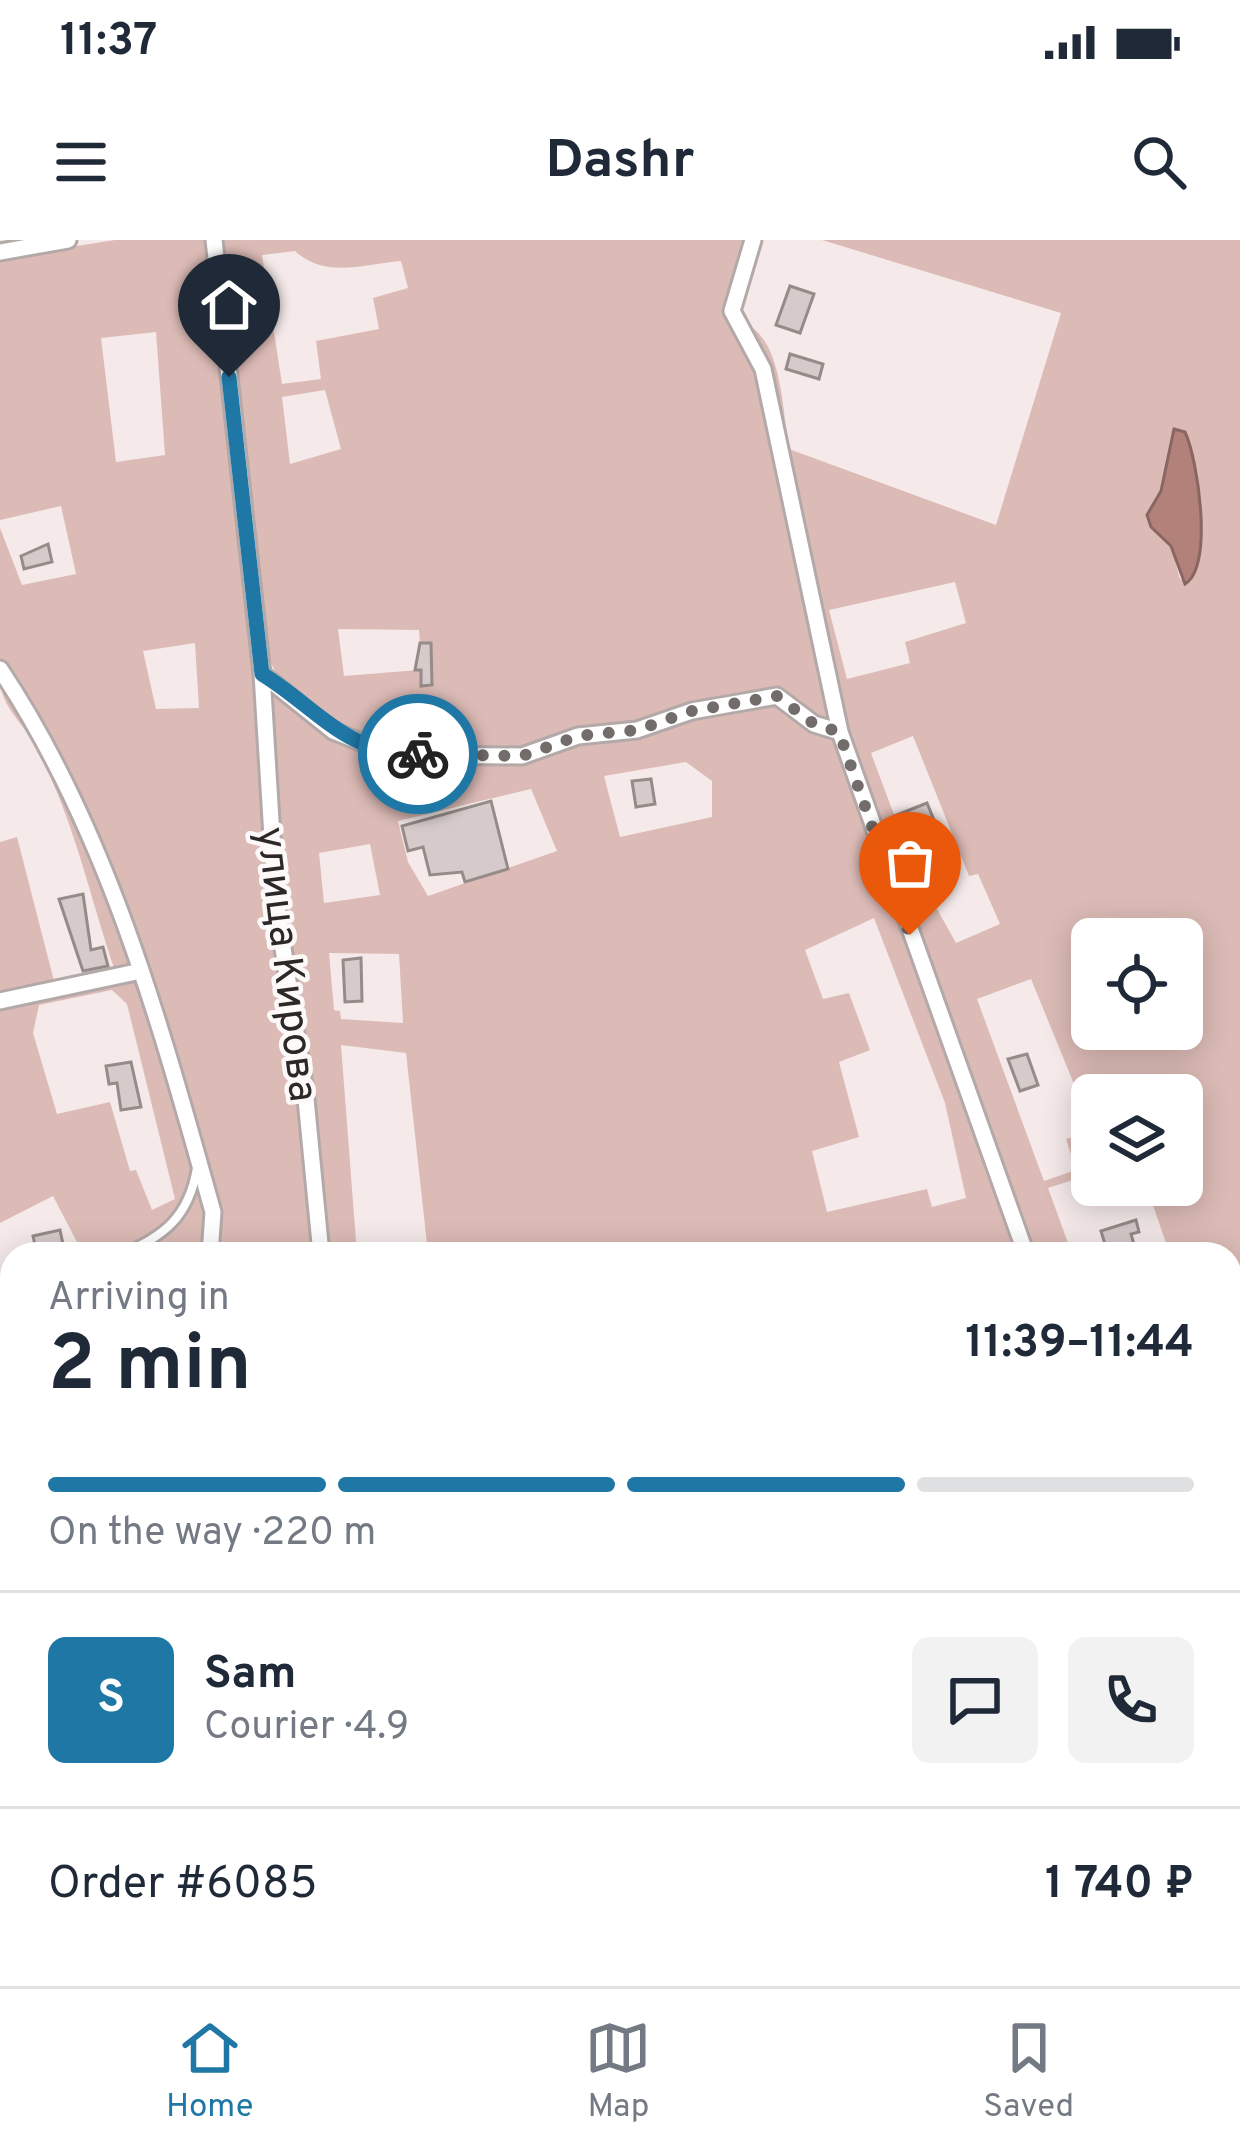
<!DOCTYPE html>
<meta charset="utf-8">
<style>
body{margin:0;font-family:Overpass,sans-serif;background:#f2f2f3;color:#1f2937;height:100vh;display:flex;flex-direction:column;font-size:45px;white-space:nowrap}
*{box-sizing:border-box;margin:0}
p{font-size:39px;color:#747a83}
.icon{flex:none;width:66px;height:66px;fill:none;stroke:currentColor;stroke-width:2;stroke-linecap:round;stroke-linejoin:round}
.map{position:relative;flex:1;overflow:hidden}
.details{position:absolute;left:0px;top:1002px;width:1242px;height:744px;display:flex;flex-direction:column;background:#fff;border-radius:36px 36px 0 0;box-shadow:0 6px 30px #0003}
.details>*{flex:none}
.controls{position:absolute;left:1071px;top:678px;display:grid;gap:24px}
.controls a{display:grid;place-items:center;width:132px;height:132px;border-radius:18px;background:#fff;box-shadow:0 6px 30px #0003;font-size:60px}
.pin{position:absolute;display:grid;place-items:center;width:102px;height:102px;color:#fff;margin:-123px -51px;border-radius:50% 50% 50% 0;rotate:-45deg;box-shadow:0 0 12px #0007}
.pin .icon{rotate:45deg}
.courier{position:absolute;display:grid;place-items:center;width:120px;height:120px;margin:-60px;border:9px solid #1f77a6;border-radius:50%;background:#fff;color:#222;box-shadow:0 3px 15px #0007}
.overview em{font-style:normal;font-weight:700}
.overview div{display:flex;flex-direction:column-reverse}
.overview{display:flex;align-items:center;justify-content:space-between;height:204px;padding:0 48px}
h1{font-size:78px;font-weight:700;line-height:90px}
.bar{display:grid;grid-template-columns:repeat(4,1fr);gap:18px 12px;align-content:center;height:144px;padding:0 48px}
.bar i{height:15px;border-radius:9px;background:#e0e1e3}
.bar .on{background:#1f77a6}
.bar p{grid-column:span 4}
.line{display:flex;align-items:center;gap:30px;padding:0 48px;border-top:3px solid #e0e1e3}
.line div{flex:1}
.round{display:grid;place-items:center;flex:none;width:126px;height:126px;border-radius:18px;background:#f2f2f3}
.status{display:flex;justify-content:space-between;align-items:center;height:84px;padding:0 60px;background:#fff;direction:ltr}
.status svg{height:33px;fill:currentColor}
header{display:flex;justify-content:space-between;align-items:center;height:156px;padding:0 48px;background:#fff;font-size:54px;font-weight:700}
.menu{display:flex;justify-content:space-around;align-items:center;height:168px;border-top:3px solid #e0e1e3;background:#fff;font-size:33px;color:#747a83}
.menu a{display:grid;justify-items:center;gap:6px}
.menu .on{color:#1f77a6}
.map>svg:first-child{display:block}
.green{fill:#dcbbb6;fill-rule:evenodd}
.water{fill:#b1817a;stroke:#896661;stroke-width:3}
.building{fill:#d6cbca;stroke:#958b89;stroke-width:3}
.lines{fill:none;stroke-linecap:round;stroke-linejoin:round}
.service-casing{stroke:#b3a9a8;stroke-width:14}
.minor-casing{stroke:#b3a9a8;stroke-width:21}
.service{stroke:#fff;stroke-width:8}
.minor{stroke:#fff;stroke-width:15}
.done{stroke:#726c6b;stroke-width:12;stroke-dasharray:0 21.6}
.route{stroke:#1f77a6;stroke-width:15}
.labels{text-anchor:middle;stroke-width:9;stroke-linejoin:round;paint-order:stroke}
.street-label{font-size:42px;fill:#2c2827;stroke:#fef9f9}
</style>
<div class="status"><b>11:37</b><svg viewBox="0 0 49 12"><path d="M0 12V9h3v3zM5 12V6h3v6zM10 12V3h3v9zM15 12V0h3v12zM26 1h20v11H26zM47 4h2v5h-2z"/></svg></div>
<header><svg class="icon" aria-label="menu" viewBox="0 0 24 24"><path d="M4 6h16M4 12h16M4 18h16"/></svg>Dashr<svg class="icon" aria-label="search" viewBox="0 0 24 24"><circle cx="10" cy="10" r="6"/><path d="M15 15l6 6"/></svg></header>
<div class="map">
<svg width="1240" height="1746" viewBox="0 0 1240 1746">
<rect width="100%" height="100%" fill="#f5eae9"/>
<g class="green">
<path d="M115,0H206L211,10L218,115L255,420L281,746L306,894L316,1014H212L216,972L133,677L108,642L0,421V288L22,345L76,334L61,266L0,280V18ZM156,92L165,215L116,222L101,98ZM195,403L199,468L156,469L143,411Z"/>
<path d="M221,0H747L725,75L759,135L834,486L787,458C681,479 459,543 361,501C348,495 334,484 322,476C297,459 273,437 265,408ZM295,11C325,39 364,24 401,21L408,48L373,58L379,89L316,101L321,139L282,144L262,15ZM325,150L341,209L290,224L282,157ZM338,389L419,390L420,403H431V429L344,436Z"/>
<path d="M822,0H1240V1320L1230,1323V1014H1135L1166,1003L1146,945H1182V855H1092V888L1031,739L977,759L1044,941L1076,930L1066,899L1092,891V934L1048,948L1072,1014H1031L839,473L773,173L742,82C783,97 782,171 789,209L996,285L1061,73ZM1174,190L1202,290L1191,342L1180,339L1171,306L1151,287L1147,275L1161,251ZM955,342L966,383L905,402L910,423L847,439L829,370ZM913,496L969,636L978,634L1000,684L956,703L913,626L871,513ZM1092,699H1182V789H1092Z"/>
<path d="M0,436L53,523L90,624L125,689L209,974L205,1014H55L78,1004L53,956L0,983V602L17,597L54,741L114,728C89,654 71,567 31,499C18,477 0,465 0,436ZM112,750L127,764L175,959L152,970L136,930L130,931L110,862L57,874L33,793L39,765Z"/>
<path d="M267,439L349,503L524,518L694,473L776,459L838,497L1023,1014H405L404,1009L427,1004L406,813L341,805L357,1014H326L285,697ZM686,522L712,541V577L620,597L604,536ZM531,549L557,611L428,656L408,622L398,581ZM370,604L380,655L324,663L319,613ZM874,678L945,863L966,958L932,967L927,949L827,972L812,911L859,897L839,822L870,810L849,753L823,759L805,710ZM329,713L399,714L403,783L341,779L340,771L334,770Z"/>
<polygon points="12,1110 12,1458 0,1462 0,1113"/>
<polygon points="1240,1421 1240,1711 1230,1676 1230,1423"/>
<polygon points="12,1534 12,1623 3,1628 12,1668 0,1674 0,1598"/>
<polygon points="1230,1696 1240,1746 486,1746 486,1734 1230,1734"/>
<polygon points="16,1734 146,1734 151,1736 150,1746 0,1746"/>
</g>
<path class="water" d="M1174,189L1185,192C1198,220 1214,327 1185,344L1171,306L1151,287L1147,275L1161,251Z"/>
<g class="building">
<polygon points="790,46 814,54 800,93 776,85"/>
<polygon points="790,114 823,124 819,139 786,129"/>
<polygon points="48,304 52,322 24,329 21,316"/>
<polygon points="420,403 431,403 432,445 421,446 421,430 415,430"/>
<polygon points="651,539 655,564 636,567 632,541"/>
<polygon points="491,561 508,629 465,642 462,632 430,635 423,607 408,611 402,586"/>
<polygon points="927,563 943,602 915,612 894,576"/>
<polygon points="83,654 91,710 103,707 108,726 83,731 59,659"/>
<polygon points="361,718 362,761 345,762 343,720"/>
<polygon points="1027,814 1038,845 1020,851 1008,819"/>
<polygon points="131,822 141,867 121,870 117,843 109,844 106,826"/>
<polygon points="1136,980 1139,992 1131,994 1135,1008 1108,1014 1101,991"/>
<polygon points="60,990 64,1009 37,1014 33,996"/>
</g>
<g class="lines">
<g class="service-casing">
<g id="service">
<path d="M122,1014C165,996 189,976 197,928"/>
<polyline points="1230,1686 1240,1723"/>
<polyline points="866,1734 868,1746"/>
<polyline points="1198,1746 1205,1734"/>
</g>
</g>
<g class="minor-casing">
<g id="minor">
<polyline points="214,0 262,434 276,662 306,859 321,1014"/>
<polyline points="753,0 732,71 763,129 840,492 1026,1014"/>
<polyline points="0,12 68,0"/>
<path d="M0,429C108,591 161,786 213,972L210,1014"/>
<polyline points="262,434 333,491 388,513 411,515 522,516 578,496 637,490 692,471 777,456 814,484 840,492"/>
<polyline points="0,761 141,731"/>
<polyline points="0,1577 12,1523"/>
<polyline points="363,1746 364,1734"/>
</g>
</g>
<use href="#service" class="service"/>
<use href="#minor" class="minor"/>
</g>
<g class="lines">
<polyline class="done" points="418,514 522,516 578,496 637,490 692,471 777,456 814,484 839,492 910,695"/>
<path class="route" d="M229,137L262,434C316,467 348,516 418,514"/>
</g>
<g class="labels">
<g class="street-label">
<text transform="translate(289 724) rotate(83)" y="15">улица Кирова</text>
</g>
</g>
</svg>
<div class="controls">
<a><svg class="icon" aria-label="locate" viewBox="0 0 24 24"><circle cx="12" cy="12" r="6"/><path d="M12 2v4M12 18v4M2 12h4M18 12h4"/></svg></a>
<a><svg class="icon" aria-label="layers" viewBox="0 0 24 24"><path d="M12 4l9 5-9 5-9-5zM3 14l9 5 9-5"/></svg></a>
</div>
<div class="pin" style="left:910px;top:695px;background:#ea580c"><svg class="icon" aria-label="bag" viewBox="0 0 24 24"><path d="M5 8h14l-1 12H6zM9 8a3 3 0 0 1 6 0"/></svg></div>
<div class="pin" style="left:229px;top:137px;background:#1f2937"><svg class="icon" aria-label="home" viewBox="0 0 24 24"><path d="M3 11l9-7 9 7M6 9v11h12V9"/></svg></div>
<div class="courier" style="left:418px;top:514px"><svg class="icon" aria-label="bike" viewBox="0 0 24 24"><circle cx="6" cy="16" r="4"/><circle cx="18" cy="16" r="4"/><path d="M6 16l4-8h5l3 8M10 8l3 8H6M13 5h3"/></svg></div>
<section class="details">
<div class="overview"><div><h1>2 min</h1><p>Arriving in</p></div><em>11:39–11:44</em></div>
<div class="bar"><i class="on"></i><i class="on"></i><i class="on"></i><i></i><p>On the way · 220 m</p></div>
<div class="line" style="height:216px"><b class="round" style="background:#1f77a6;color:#fff">S</b><div><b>Sam</b><p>Courier · 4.9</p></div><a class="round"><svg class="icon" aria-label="chat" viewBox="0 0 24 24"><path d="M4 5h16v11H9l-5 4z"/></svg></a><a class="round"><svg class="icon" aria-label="phone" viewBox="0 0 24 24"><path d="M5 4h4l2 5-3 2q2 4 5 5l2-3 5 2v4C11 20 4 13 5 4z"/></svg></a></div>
<div class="line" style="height:156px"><div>Order #6085</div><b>1 740 ₽</b></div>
</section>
</div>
<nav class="menu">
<a class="on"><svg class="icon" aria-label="home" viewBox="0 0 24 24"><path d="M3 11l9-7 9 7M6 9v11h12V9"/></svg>Home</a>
<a><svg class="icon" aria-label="map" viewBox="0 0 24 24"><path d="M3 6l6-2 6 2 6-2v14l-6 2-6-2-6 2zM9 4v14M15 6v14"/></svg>Map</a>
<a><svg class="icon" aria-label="saved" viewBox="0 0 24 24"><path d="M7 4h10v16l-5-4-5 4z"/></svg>Saved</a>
</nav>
